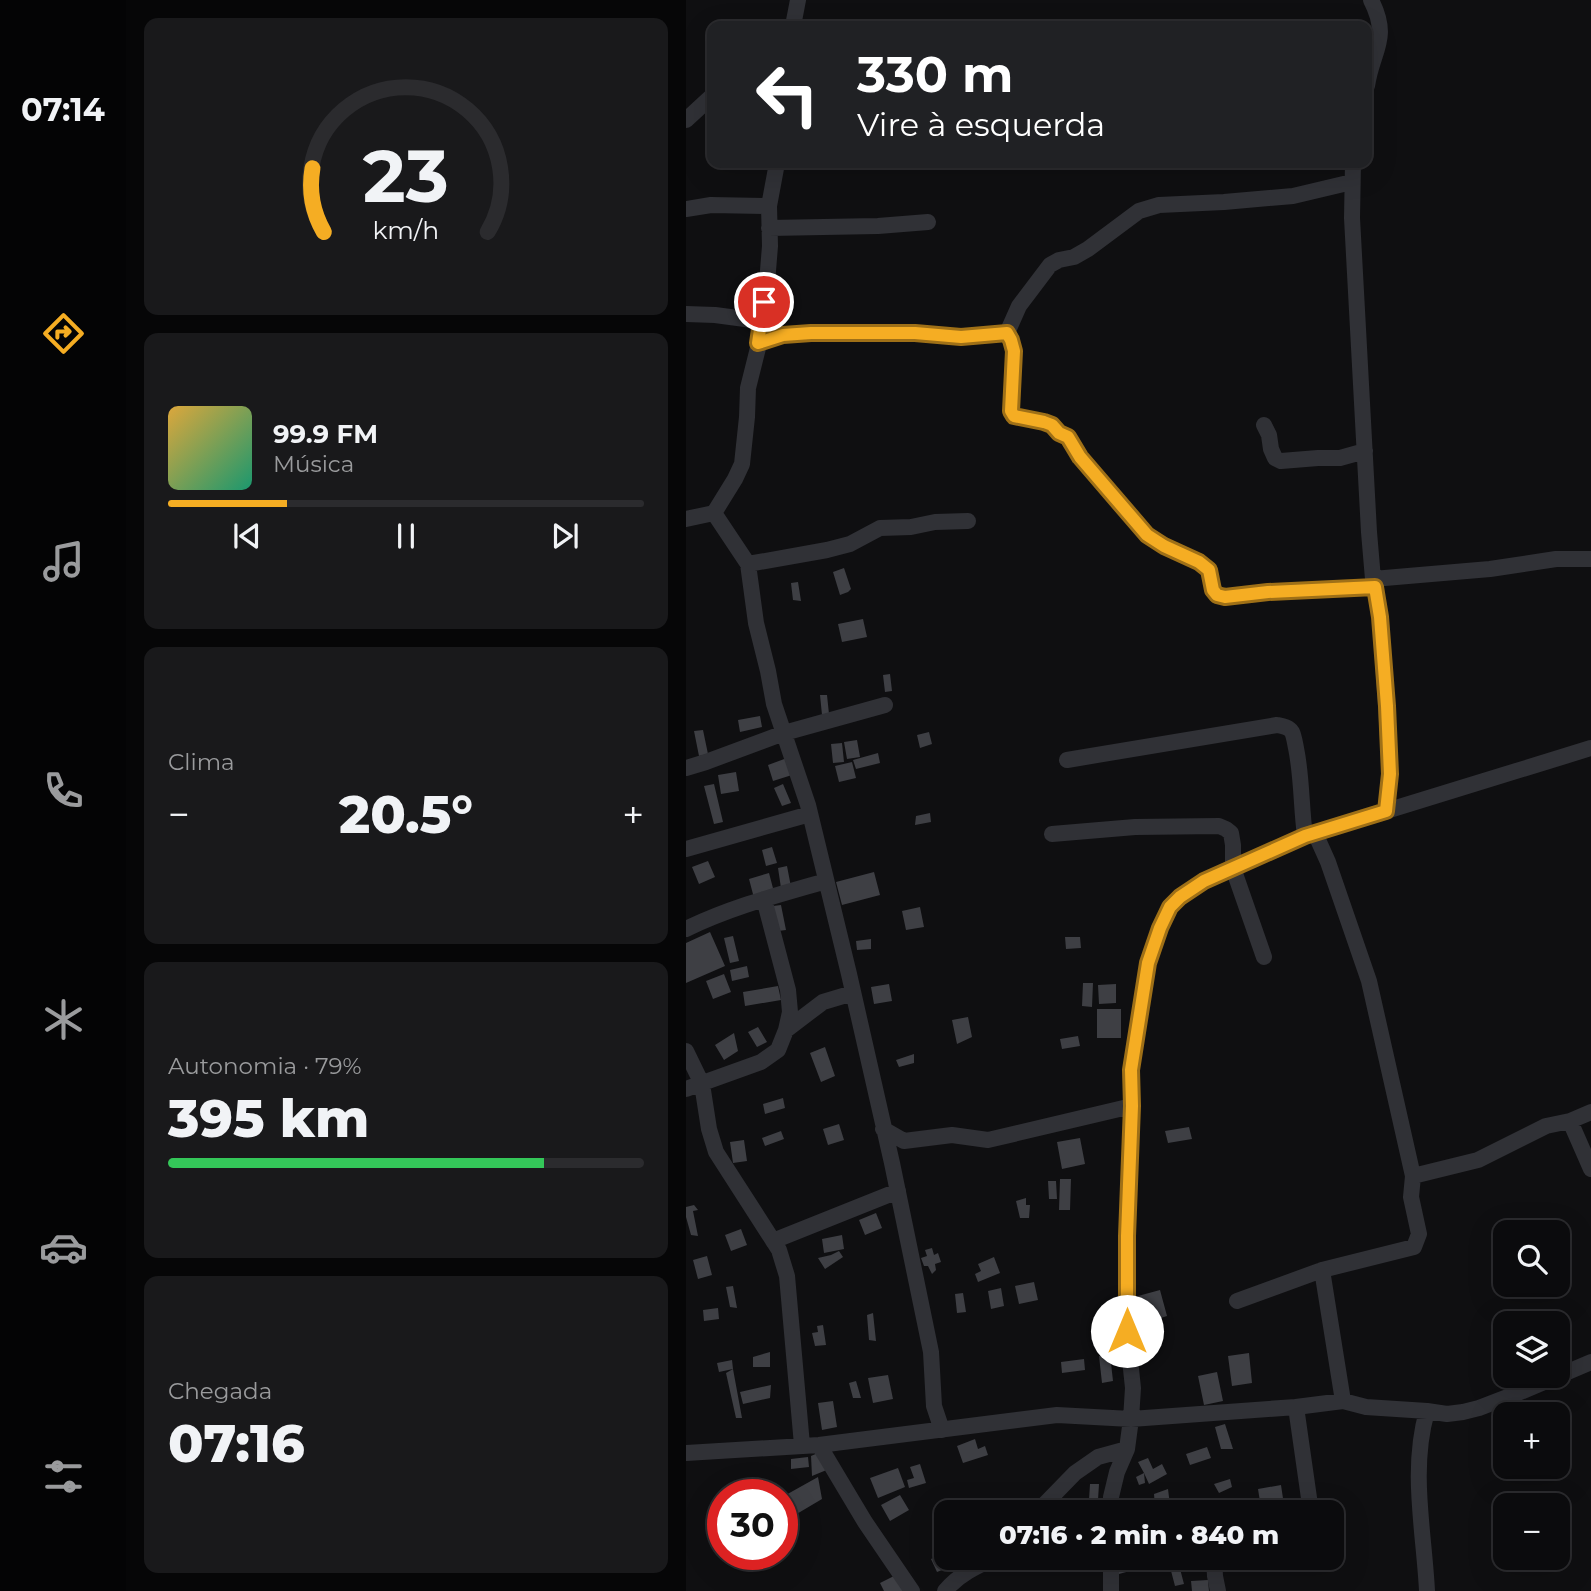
<!DOCTYPE html>
<html lang="pt">
<meta charset="utf-8">
<style>
:root{--surface:#0b0b0d;--page:#19191b;--text:#f1f3f6;--muted:#9a9b9d;--line:#2b2b2e;--accent:#f5ad23}
body{margin:0;font-family:Montserrat,sans-serif;background:var(--page);color:var(--text);height:100vh;display:flex;flex-direction:column;font-size:26px;white-space:nowrap}
*{box-sizing:border-box;margin:0}
p{font-size:23px;color:var(--muted)}
.icon{flex:none;width:38px;height:38px;fill:none;stroke:currentColor;stroke-width:2;stroke-linecap:round;stroke-linejoin:round}
.map{position:relative;flex:1;overflow:hidden}
.panel{display:flex;flex-direction:column;gap:18px;padding:18px;background:#060607;width:560px}
.panel>*{flex:none}
.guide{position:absolute;left:21px;top:21px;width:665px;height:147px;border-radius:14px;box-shadow:0 7px 28px #0002,0 0 0 2px var(--line);background:#202124;color:#fff;overflow:hidden}
.buttons{position:absolute;left:807px;top:1220px;display:grid;gap:14px}
.buttons a{display:grid;place-items:center;width:77px;height:77px;border-radius:14px;background:var(--surface);box-shadow:0 7px 28px #0002,0 0 0 2px var(--line);font-size:35px}
.speed{position:absolute;left:21px;top:1479px;display:flex;gap:14px;font-size:35px;font-weight:700;text-align:center}
.speed>*{display:grid;place-content:center;width:91px;height:91px;border-radius:50%;background:var(--surface);box-shadow:0 7px 28px #0002,0 0 0 2px var(--line);line-height:1}
.speed .limit{border:10px solid #d22;background:#fff;color:#111}
.pin{position:absolute;display:grid;place-items:center;width:60px;height:60px;color:#fff;margin:-30px;border:4px solid #fff;border-radius:50%;box-shadow:0 2px 7px #0007}
.me{position:absolute;width:77px;margin:-38px;rotate:0deg;stroke-linejoin:round;filter:drop-shadow(0 0 5px #0008)}
.turn{display:flex;align-items:center;gap:24px;height:147px;padding:0 35px;font-size:32px}
.turn .icon{width:91px;height:91px;stroke-width:2.5}
.turn b{display:block;font-size:49px;line-height:60px}
.big{font-size:52px;font-weight:800;line-height:1.1}
.panel .widget{flex:1;display:flex;flex-direction:column;justify-content:center;gap:10px;min-width:0;padding:0 24px;border-radius:14px;background:var(--page)}
.panel .dial{align-items:center;gap:0}
.dial svg{height:182px;overflow:visible;fill:none;stroke:var(--line);stroke-width:7;stroke-linecap:round;text-anchor:middle}
.dial text{fill:var(--text);stroke:none}
.song{display:flex;align-items:center;gap:21px}
.cover{width:84px;height:84px;border-radius:10px;background:linear-gradient(135deg,hsl(40 70% 55%),hsl(160 70% 35%))}
.played{height:7px;border-radius:4px;background:linear-gradient(90deg,var(--accent) 25%,var(--line) 25%)}
.keys{display:flex;justify-content:space-around;direction:ltr}
.heat{display:flex;justify-content:space-between;align-items:center;font-size:38px;direction:ltr}
.charge{height:10px;border-radius:5px;background:linear-gradient(90deg,#34c759 79%,var(--line) 0)}
.trip{position:absolute;left:248px;top:1500px;width:410px;height:70px;border-radius:14px;background:var(--surface);box-shadow:0 7px 28px #0002,0 0 0 2px var(--line);font-weight:800;line-height:70px;text-align:center}
main{display:flex;flex:1;min-height:0}
.tabs{display:flex;flex-direction:column;width:126px;justify-content:space-around;align-items:center;background:#040405;color:var(--muted)}
.tabs .icon{width:49px;height:49px}
.tabs .selected{color:var(--accent)}
.tabs b{font-size:32px;color:var(--text)}
.map>svg:first-child{display:block}
.building{fill:#3e3f44}
.lines{fill:none;stroke-linecap:round;stroke-linejoin:round}
.minor{stroke:#303136;stroke-width:16}
.route-casing{stroke:#9f7017;stroke-width:18}
.route{stroke:#f5ad23;stroke-width:12}
</style>
<main>
<nav class="tabs">
<b>07:14</b>
<svg class="icon selected" aria-label="directions" viewBox="0 0 24 24"><path d="M12 3l9 9-9 9-9-9zM9 14v-3h6M13 9l2 2-2 2"/></svg>
<svg class="icon" aria-label="music" viewBox="0 0 24 24"><path d="M9 18V5l10-2v13"/><circle cx="6" cy="18" r="3"/><circle cx="16" cy="16" r="3"/></svg>
<svg class="icon" aria-label="phone" viewBox="0 0 24 24"><path d="M5 4h4l2 5-3 2q2 4 5 5l2-3 5 2v4C11 20 4 13 5 4z"/></svg>
<svg class="icon" aria-label="climate" viewBox="0 0 24 24"><path d="M12 3v18M4 7l16 10M4 17L20 7"/></svg>
<svg class="icon" aria-label="car" viewBox="0 0 24 24"><path d="M5 17H2v-5l4-1 3-4h7l3 4 3 1v5h-3M9 17h6M6 11h13"/><circle cx="7" cy="17" r="2"/><circle cx="17" cy="17" r="2"/></svg>
<svg class="icon" aria-label="filters" viewBox="0 0 24 24"><path d="M4 7h16M4 17h16"/><circle cx="9" cy="7" r="2"/><circle cx="15" cy="17" r="2"/></svg>
</nav>
<section class="panel">
<div class="widget dial"><svg viewBox="0 0 100 80">
<path d="M14 69A42 42 0 1 1 86 69"/>
<path d="M14 69A42 42 0 0 1 9 41" stroke="#f5ad23"/>
<text x="50" y="56" font-size="32" font-weight="700">23</text>
<text x="50" y="72" font-size="11">km/h</text>
</svg></div>
<div class="widget">
<div class="song"><i class="cover"></i><div><b>99.9 FM</b><p>Música</p></div></div>
<div class="played"></div>
<div class="keys"><svg class="icon" aria-label="previous" viewBox="0 0 24 24"><path d="M18 5L8 12l10 7zM5 5v14"/></svg><svg class="icon" aria-label="pause" viewBox="0 0 24 24"><path d="M8 5v14M16 5v14"/></svg><svg class="icon" aria-label="next" viewBox="0 0 24 24"><path d="M6 5l10 7-10 7zM19 5v14"/></svg></div>
</div>
<div class="widget"><p>Clima</p>
<div class="heat"><a>−</a><b class="big">20.5°</b><a>+</a></div>
</div>
<div class="widget"><p>Autonomia · 79%</p><b class="big">395 km</b><div class="charge"></div></div>
<div class="widget"><p>Chegada</p><b class="big">07:16</b></div>
</section>
<div class="map">
<svg width="905" height="1591" viewBox="0 0 905 1591">
<rect width="100%" height="100%" fill="#0f0f11"/>
<path class="building" d="M158,568L165,589L162,592L154,595L147,572Z
M112,582L115,601L107,600L105,583Z
M177,619L181,637L156,642L152,624Z
M204,674L206,691L199,692L197,675Z
M134,695H141L143,714L136,715Z
M74,716L76,727L54,732L52,720Z
M17,730L22,754L13,756L8,731Z
M243,732L246,744L234,748L231,735Z
M171,740L174,757L161,759L158,742Z
M156,743L158,762L147,763L145,744Z
M192,753L194,763L170,769L167,760Z
M101,758L106,775L87,781L82,765Z
M166,762L170,778L153,782L149,766Z
M50,772L53,791L35,794L32,775Z
M28,784L37,822L28,824L18,786Z
M97,784L105,803L96,806L88,788Z
M244,813L245,822L229,825L230,816Z
M86,847L91,863L80,866L76,850Z
M22,861L29,877L13,884L6,867Z
M101,866L105,887L95,888L92,868Z
M188,872L194,895L156,905L150,882Z
M83,873L88,892L68,898L63,879Z
M95,905L100,930L92,931L87,906Z
M234,907L238,927L220,930L216,911Z
M24,932L39,966L0,983V943Z
M47,936L53,961L44,963L38,938Z
M379,937H394L395,948L380,949Z
M185,939V949L171,950L170,941Z
M61,966L63,977L46,981L44,970Z
M38,974L45,992L27,999L20,981Z
M397,983H407L406,1007L396,1006Z
M203,984L206,1001L188,1004L185,987Z
M430,984V1003L413,1004L412,985Z
M92,986L95,1000L59,1006L57,992Z
M411,1009H435V1038H411Z
M282,1017L286,1037L271,1044L266,1020Z
M72,1027L81,1042L71,1047L62,1032Z
M48,1033L52,1051L38,1060L29,1045Z
M392,1036L394,1046L376,1049L374,1039Z
M139,1047L149,1076L135,1082L124,1053Z
M228,1054V1063L213,1067L210,1060Z
M97,1098L99,1108L79,1114L77,1104Z
M153,1124L158,1140L142,1145L137,1129Z
M503,1127L506,1139L482,1143L479,1131Z
M95,1131L98,1139L79,1146L76,1138Z
M394,1138L399,1164L376,1169L371,1142Z
M58,1140L61,1161L47,1163L44,1142Z
M374,1179H385L384,1210H373Z
M362,1181H370L371,1199H363Z
M340,1198V1205H344L343,1218H334L330,1201Z
M8,1205L12,1210L7,1211L12,1236L5,1235L0,1217V1207Z
M190,1213L196,1228L179,1235L173,1220Z
M55,1229L61,1245L45,1251L39,1235Z
M156,1235L158,1249L138,1253L136,1239Z
M246,1248L248,1255L252,1253L255,1262L249,1264L250,1270L246,1274L242,1266H238L235,1258L241,1256L239,1250Z
M153,1251L157,1257L139,1269L132,1258L145,1255Z
M21,1256L26,1275L12,1279L7,1260Z
M308,1257L314,1273L292,1282L289,1274L295,1271L292,1264Z
M348,1282L352,1300L333,1304L329,1286Z
M47,1286L51,1308L44,1307L40,1287Z
M315,1288L318,1306L305,1309L302,1291Z
M474,1290L481,1316L459,1323L452,1296Z
M277,1293L280,1312L271,1313L269,1294Z
M32,1308L33,1319L18,1321L17,1310Z
M187,1313L190,1341L183,1340L181,1315Z
M137,1325L140,1345L129,1346L126,1333L132,1332L131,1326Z
M84,1352V1367H67V1357Z
M563,1353L566,1383L546,1386L542,1356Z
M424,1354L427,1381L416,1383L413,1356Z
M398,1359L399,1370L376,1373L375,1362Z
M46,1360L47,1369L56,1418H50L40,1373L47,1369L33,1372L31,1363Z
M531,1372L537,1401L518,1405L512,1376Z
M202,1375L207,1399L187,1403L182,1378Z
M170,1381L175,1398H167L163,1383Z
M85,1385L84,1398L57,1404L54,1392Z
M147,1401L151,1427L136,1430L132,1403Z
M539,1424L547,1449H535L529,1427Z
M289,1439L292,1449L299,1446L302,1455L277,1463L271,1446Z
M521,1447L525,1458L504,1465L500,1454Z
M134,1452L143,1469L126,1476L125,1456Z
M122,1457L123,1467L105,1469V1459Z
M462,1458L467,1469L476,1464L481,1474L463,1484L458,1473L459,1483L453,1485L450,1477L458,1473L452,1462Z
M234,1464L240,1483L223,1488L221,1480L228,1478L224,1467Z
M212,1468L219,1487L192,1498L184,1478Z
M132,1477L136,1499L109,1515L98,1496Z
M544,1479L546,1487L533,1493L528,1484Z
M404,1484H413L412,1500H403Z
M595,1485L598,1505L575,1508L572,1489Z
M482,1489L484,1505L469,1507L468,1494Z
M214,1495L223,1510L204,1521L195,1505Z
M375,1497L388,1510L387,1512H359Z
M653,1504L656,1523L648,1522L645,1506Z
M261,1552V1558H269L271,1564L251,1572L245,1559Z
M341,1558H365L366,1561L348,1570Z
M449,1560L451,1569L433,1574L430,1565Z
M493,1565L498,1584L489,1586L484,1567Z
M210,1575L218,1591H198L194,1583Z
M522,1580L523,1591H506L505,1581Z"/>
<g class="lines">
<path class="minor" d="M107,26L112,0
M681,86C686,50 705,39 685,0
M0,120L26,96
M667,163L666,218L683,532L687,579L694,617L700,706L704,774L700,811
M0,209L25,205L83,206
M83,228L192,226L242,222
M0,314L29,315L74,321
M321,333L325,339L328,351L325,411L328,416L358,422L366,425L373,433L382,437L394,457L461,535L478,546L513,562L523,570L527,590L531,595L539,597L582,592L689,587
M321,333L333,306L364,265L373,260L388,257L402,249L453,211L473,205L538,202L607,196L666,182
M72,343L97,335L125,333H228L275,337L321,333
M578,425L583,435L585,449L589,458L595,461L632,458H654L679,451
M28,513L62,564L70,623L82,671L88,704L122,805L163,974L206,1163L245,1352L248,1406L256,1430
M0,519L28,513L49,479L56,464L61,417L62,388L72,348L74,321L81,283L84,246L83,206L91,163
M62,564L141,550L164,544L194,528L225,527L249,522L282,521
M687,579L804,569L870,559H905
M381,760L591,725C596,726 603,727 606,732C608,736 609,743 610,748C616,777 615,806 619,836
M0,768L20,762L98,733L199,705
M629,833L642,862L683,981L727,1176
M366,834L449,827L533,826L540,829L545,833L547,845V868L578,957
M0,849L124,814
M0,929C45,907 92,895 140,881
M100,1030L137,1002L167,993
M0,1051L16,1084L23,1129L30,1152L93,1250L101,1276L116,1445
M0,1089L75,1062L92,1050L100,1030L104,1012L102,990L78,899
M884,1121L905,1112
M197,1129L218,1141L266,1135L302,1140L446,1106
M87,1241L212,1191
M636,1270L657,1401
M551,1301L636,1270L728,1247L733,1234L725,1197L727,1176L792,1160L860,1126L884,1121L905,1169
M610,1407L625,1512
M741,1411C724,1470 738,1531 741,1591
M133,1445L179,1522L226,1591
M0,1453L133,1445L371,1415L445,1419L447,1388L441,1331V1236L446,1106L445,1070L462,963L474,928L484,907L494,897L518,881L619,836L905,748
M351,1512L389,1473L412,1457L441,1449
M425,1512V1497L431,1472L441,1449L445,1419L610,1407L657,1401L680,1407L741,1411L761,1414L777,1412L793,1408L832,1393L905,1362
M528,1558L529,1576L532,1591
M259,1591C272,1575 291,1566 309,1558
M425,1591V1558"/>
</g>
<g class="lines">
<defs>
<path id="route" d="M78,302L72,343L97,335L125,333H229L275,337L321,333L325,340L328,351L325,411L328,416L358,422L366,425L373,433L382,437L394,457L461,535L478,546L513,562L523,570L527,590L531,595L539,597L582,592L689,587L694,617L701,706L704,774L700,811L619,836L518,881L494,897L484,907L474,928L462,963L445,1070L446,1106L441,1236V1331"/>
</defs>
<use href="#route" class="route-casing"/>
<use href="#route" class="route"/>
</g>
</svg>
<div class="buttons">
<a><svg class="icon" aria-label="search" viewBox="0 0 24 24"><circle cx="10" cy="10" r="6"/><path d="M15 15l6 6"/></svg></a>
<a><svg class="icon" aria-label="layers" viewBox="0 0 24 24"><path d="M12 4l9 5-9 5-9-5zM3 14l9 5 9-5"/></svg></a>
<a>+</a>
<a>−</a>
</div>
<div class="speed"><div class="limit">30</div></div>
<div class="pin" style="left:78px;top:302px;background:#d93025"><svg class="icon" aria-label="arrive" viewBox="0 0 24 24"><path d="M6 21V4h12l-3 4 3 4H6"/></svg></div>
<svg class="me" style="left:441px;top:1331px" viewBox="-20 -20 40 40"><circle r="19" fill="#fff"/><path d="M0-13L10 11 0 6-10 11z" fill="#f5ad23"/></svg>
<div class="trip">07:16 · 2 min · 840 m</div>
<div class="guide">
<div class="turn"><svg class="icon" aria-label="left" viewBox="0 0 24 24"><path d="M17 20v-9H6M10 6l-5 5 5 5"/></svg><div><b>330 m</b>Vire à esquerda</div></div>
</div>
</div>
</main>
